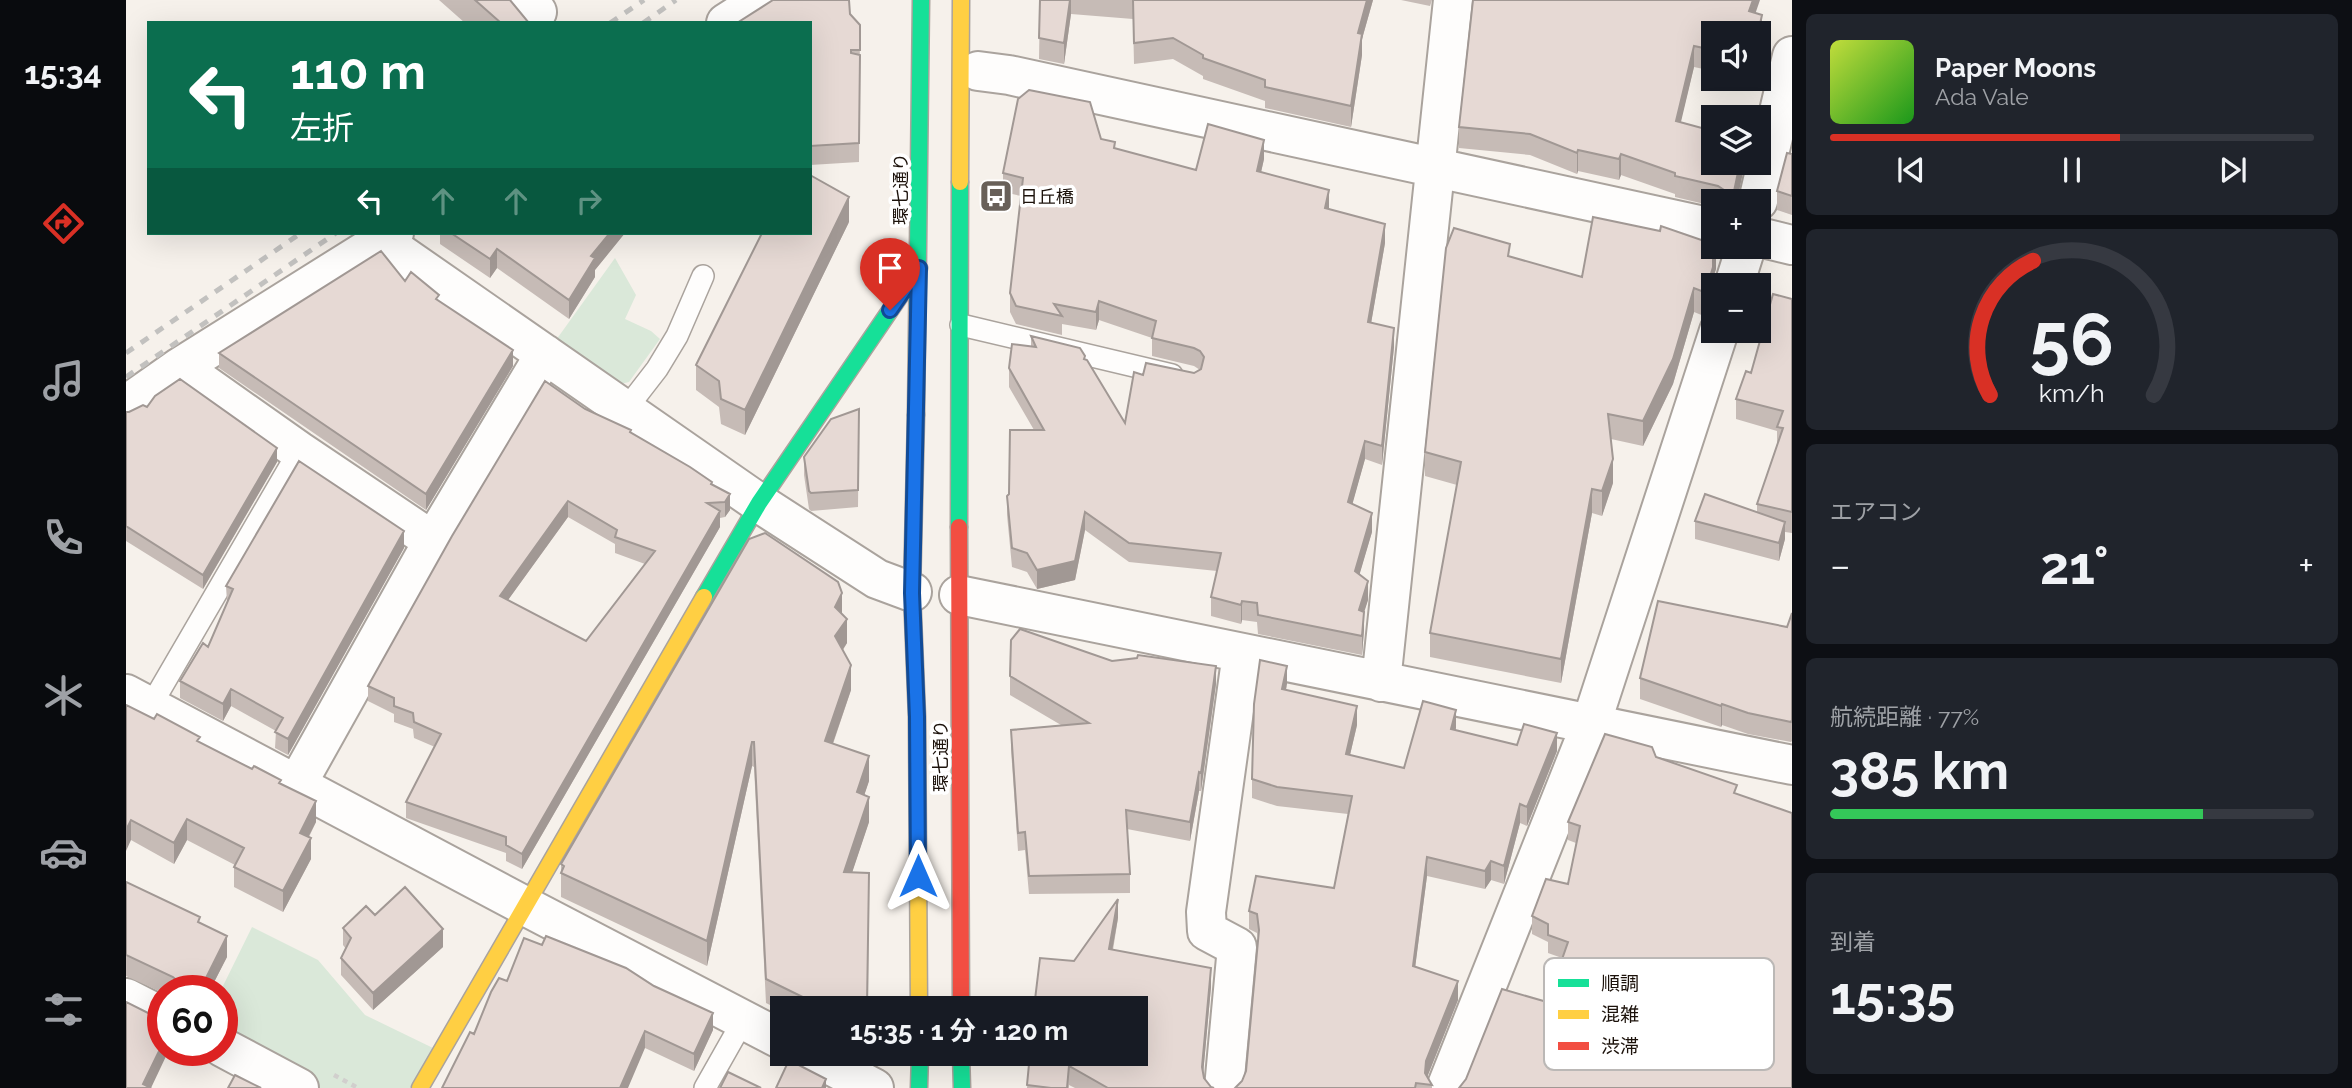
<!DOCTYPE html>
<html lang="ja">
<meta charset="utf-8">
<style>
:root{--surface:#171b24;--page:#20242c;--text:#f1f3f6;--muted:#9ea1a6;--line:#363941;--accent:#d93025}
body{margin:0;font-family:Raleway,"Noto Sans JP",sans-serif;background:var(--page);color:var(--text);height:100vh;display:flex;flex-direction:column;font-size:26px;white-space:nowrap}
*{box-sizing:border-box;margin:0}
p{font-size:23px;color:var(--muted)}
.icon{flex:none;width:38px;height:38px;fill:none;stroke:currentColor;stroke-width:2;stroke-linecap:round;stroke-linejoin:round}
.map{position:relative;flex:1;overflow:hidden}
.details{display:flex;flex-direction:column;gap:14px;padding:14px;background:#0d0f14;width:560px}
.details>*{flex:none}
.guide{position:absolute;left:21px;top:21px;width:665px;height:214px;border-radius:0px;box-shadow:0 7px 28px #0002;background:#0b6e4f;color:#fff;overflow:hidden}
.tools{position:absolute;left:1575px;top:21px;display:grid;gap:14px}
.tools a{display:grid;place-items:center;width:70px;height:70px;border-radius:0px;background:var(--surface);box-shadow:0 7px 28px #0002;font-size:35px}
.speed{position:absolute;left:21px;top:975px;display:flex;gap:14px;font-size:35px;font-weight:700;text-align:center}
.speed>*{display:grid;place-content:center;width:91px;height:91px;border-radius:50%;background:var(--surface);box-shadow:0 7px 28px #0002;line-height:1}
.speed .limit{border:10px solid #d22;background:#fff;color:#111}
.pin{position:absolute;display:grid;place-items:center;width:60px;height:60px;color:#fff;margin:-72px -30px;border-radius:50% 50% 50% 0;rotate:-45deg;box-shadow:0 0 7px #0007}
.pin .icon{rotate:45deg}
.me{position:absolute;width:77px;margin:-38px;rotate:0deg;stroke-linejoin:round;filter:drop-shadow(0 0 5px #0008)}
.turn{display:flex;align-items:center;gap:24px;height:147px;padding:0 28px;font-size:32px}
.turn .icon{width:91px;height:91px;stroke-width:2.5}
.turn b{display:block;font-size:49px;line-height:60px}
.lanes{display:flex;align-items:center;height:66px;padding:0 28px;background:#0003;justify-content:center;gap:35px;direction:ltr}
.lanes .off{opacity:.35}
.big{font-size:52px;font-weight:700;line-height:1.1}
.details .card{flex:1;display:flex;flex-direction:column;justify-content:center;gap:10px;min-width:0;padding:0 24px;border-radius:10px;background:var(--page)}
.details .dial{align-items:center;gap:0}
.dial svg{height:182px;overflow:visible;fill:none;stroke:var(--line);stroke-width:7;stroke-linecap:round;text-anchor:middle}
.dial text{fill:var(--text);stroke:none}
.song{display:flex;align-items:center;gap:21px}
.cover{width:84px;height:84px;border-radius:10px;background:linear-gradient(135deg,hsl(70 70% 55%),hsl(120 70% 35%))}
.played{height:7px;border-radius:4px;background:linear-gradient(90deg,var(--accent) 60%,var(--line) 60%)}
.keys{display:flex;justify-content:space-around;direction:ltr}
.heat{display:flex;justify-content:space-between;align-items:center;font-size:38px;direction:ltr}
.charge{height:10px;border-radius:5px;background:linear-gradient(90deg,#34c759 77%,var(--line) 0)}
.trip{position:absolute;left:644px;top:996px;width:378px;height:70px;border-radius:0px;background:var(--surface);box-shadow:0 7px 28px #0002;font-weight:700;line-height:70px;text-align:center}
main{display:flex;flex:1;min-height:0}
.dock{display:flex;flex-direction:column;width:126px;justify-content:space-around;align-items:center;background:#090b0e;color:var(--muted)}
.dock .icon{width:49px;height:49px}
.dock .selected{color:var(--accent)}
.dock b{font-size:32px;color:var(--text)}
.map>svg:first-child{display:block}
.green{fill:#dae8d9}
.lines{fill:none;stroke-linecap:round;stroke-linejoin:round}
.lane-casing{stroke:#aaa39d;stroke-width:24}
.street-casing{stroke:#aaa39d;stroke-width:42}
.fast-casing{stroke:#aaa39d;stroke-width:19}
.slow-casing{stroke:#aaa39d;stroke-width:19}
.jam-casing{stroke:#aaa39d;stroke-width:19}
.path{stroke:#d1cfcd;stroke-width:4.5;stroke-dasharray:5 5;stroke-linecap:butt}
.lane{stroke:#fefdfc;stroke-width:21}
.street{stroke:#fefdfc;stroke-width:38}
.fast{stroke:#16e098;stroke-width:16}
.slow{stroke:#ffcf43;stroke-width:16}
.jam{stroke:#f24e42;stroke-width:16}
.rail{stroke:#c2c1bf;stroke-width:5;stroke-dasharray:9 9;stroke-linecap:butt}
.wall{fill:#c6bbb6;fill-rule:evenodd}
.shaded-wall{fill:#a19894}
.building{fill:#e6d9d4;stroke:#a19894;stroke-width:2;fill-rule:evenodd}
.route-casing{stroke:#114b97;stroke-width:18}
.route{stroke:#1a73e8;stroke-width:12}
.labels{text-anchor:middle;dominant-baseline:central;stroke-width:7;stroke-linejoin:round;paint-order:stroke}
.street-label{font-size:18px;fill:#1c120b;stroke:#fff}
.poi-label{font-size:18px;fill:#1c120b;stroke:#fff;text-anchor:start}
.key{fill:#fff;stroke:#bbb8b6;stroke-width:2}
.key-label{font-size:19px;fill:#1c120b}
</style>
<main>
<nav class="dock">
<b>15:34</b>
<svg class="icon selected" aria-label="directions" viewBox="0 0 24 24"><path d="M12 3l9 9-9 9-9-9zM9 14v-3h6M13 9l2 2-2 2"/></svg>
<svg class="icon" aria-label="music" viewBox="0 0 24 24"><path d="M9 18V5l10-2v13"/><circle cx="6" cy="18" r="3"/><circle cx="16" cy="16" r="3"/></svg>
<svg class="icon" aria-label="phone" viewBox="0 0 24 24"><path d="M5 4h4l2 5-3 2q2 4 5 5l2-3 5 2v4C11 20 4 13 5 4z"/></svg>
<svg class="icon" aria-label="climate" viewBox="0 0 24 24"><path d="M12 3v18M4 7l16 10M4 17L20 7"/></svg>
<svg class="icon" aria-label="car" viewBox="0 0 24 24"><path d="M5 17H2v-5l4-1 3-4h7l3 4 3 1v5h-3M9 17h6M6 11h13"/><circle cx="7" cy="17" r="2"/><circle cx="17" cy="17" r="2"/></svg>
<svg class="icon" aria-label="filters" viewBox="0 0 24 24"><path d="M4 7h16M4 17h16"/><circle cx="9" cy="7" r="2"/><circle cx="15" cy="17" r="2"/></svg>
</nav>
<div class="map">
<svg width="1666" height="1088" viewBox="0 0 1666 1088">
<rect width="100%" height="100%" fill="#f6f1eb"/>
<path class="green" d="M489,258L510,295L499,319L525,331L534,339L503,382L486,386L425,347Z
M126,927L192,960L239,1015L307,1048L284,1088H185L96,1045L95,990Z"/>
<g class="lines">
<defs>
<path id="lane" d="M835,325L1046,375
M500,409L531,369L551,336L577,276
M24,707L173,451
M579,1088L618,1019"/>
<path id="street" d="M402,0L411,12
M600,23L636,0
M852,71L883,75L1587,228
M1632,201L1666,56
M1633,237L1666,245
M256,241L633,503L751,579L786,592
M1608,285L1620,247
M54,367L173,451L307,541
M0,405L54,367L268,233
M833,595L1666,765
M1255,682L1327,0
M0,694L399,906L656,1040
M171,784L307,541L419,354
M0,998L37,1017
M96,1047L173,1088
M683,1054L748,1088
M1098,1088L1111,947L1081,931L1080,912L1116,653
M1320,1088L1465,724L1593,331"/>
<path id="fast" d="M790,415L795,0
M833,527L834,182
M578,597L633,503L793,268
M835,1054L836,1088
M793,1088L794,1054"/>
<path id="slow" d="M834,182L835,0
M790,415L786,592L791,717L793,1008
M294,1088L578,597"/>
<path id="jam" d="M833,527L835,1008"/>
</defs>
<use href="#lane" class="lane-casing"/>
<use href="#street" class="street-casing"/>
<use href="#fast" class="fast-casing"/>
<use href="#slow" class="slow-casing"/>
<use href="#jam" class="jam-casing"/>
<path class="path" d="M208,1075L232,1088"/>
<use href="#lane" class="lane"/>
<use href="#street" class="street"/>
<use href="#fast" class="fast"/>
<use href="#slow" class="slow"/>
<use href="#jam" class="jam"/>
<path class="rail" d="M484,23L518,0
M517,23L550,0
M0,353L175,233
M0,377L210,233"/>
</g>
<path class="wall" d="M313,0H384L403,23H339Z
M914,0H1247L1236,39V55L1225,127L1139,108V101L1077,79V76L1047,59L1008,64L1007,19L945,14L938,64L913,59Z
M1275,0H1306L1304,6Z
M1630,13L1636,36L1633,49V33H1587V71L1568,67L1554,123L1587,131L1611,201H1587V206L1549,197V194L1495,175L1493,180L1452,171L1451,174L1404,155L1333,148V127Z
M724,14L734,25L733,162L684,165V23Z
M975,139L989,149L1070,170L1138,159L1135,172L1203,209L1259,243L1245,323L1268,347L1256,465L1239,459L1226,504L1246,532L1233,575L1242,600L1238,611V630L1236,655L1132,634L1131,622L1116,620L1115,624L1085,616V597L1091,571L1003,562L959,530L949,580L911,589L901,572L886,567L881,515V496L883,494L908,430L883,387V368L905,346V336L959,359L999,423L1017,375L1068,373L1074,370L1068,366L1026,356V338L973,320L970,330L936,324V335L890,324L884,312V293L895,196L877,192V173Z
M1666,154V215L1651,210V191Z
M723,222L619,435L595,424L593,407L570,390V365Z
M314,233H499L469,270V277L443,319L371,268L364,278L314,244Z
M1384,257L1456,277L1590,269L1587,278V292L1580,314L1578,316L1568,312L1547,384L1517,446L1485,439L1487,483L1476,516L1466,513L1435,683L1304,657V633L1331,485L1299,476V452Z
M279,281L313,301L387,366L300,510L93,368V353Z
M1666,299V533L1659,532V539L1653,561L1569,539V521L1631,512V504L1651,444V431L1610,419V399Z
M21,407L151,462L77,589L0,541V412Z
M459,409L505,433L586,485L604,494V510L599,517L594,518V527L396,869L380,861V853L280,818V802L309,747L288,738L287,729L268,722V714L242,701V686ZM442,517L489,544V553L519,564L460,641L382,600Z
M733,409L732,507L685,511L683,509L678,475V457Z
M278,548L162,755L149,748L150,731L105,706L97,721L54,698V681L82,647L101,602L100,586Z
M1666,613V741L1665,742L1622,734L1596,725L1595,727L1514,699V678L1661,627Z
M716,614L721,643L717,650L725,690L707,744L743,781L738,795L743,822L726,872L743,873L742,1008H656V1011L640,1003L628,767L626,766L581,966L435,897V864Z
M986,661L1090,684L1075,791H1073L1064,841L1001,829L1004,874V893L903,894L899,850L892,851L885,749V730L935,725L884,695V676Z
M1161,684L1160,690L1231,725L1224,755L1278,768L1330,728V731L1391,745L1431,751L1401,826L1394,823L1378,884L1365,880L1359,889L1301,876L1289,967L1332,1000L1301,1077L1306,1085V1088H1109L1116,1081L1120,1071L1132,941L1131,933L1123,929V911L1208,888L1222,814L1151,806L1126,798V779Z
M0,705L155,783L190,822L183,837L185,859L157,912L108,887V867L109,865L61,840L48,864L5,840Z
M1530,757L1611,794L1666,1088H1333L1421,1002L1436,958L1422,953V942L1406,934V916L1442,884L1450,843L1442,840V822ZM1509,1000L1564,1019L1555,1050L1493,1045Z
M0,882L74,923L101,957L84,990H37V993L0,976Z
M249,915L317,947L247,1010L215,975V958L220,949L217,945V928Z
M992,918L987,950L1085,987L1077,1074L1078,1078L1085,1087L1088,1088H949L943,1085V1088H901L904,1054Z
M381,981L587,1030L568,1071L519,1048L348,1034Z"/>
<path class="shaded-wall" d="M944,0H945V14L938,64V43Z
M1241,0H1247L1236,39V55L1225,127V106L1232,33Z
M1627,0H1634L1623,32V11Z
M1636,15V36L1633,49V33H1632Z
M1568,46V67L1550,143V121Z
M1138,140V159L1131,190V171Z
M1452,150V171L1451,174V153Z
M1495,154V175L1493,180V159Z
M1614,163H1619L1611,201H1607V196Z
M1203,190V209L1199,208Z
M723,197V222L619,435V410Z
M1259,224V243L1242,341V322Z
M484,233H499L469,270V277L443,319V300L465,256Z
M1590,247V269L1587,278V292L1580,314L1578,316V292Z
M371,249V268L364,278V259Z
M1568,288V312L1547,384L1517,446V421Z
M973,301V320L970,330V312Z
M1268,328V347L1256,465V446Z
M387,350V366L300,510V494Z
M1239,441V459L1222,520V502Z
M151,448V462L77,589V575Z
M1487,459V483L1476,516V491Z
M1466,489V513L1435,683V659Z
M604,494V510L599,517V502Z
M442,501V517L374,611V596Z
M594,511V527L396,869V854Z
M959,512V530L949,580L911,589V570Z
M1246,513V532L1229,590V571Z
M1659,522V539L1653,561V543Z
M278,531V548L162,755V739Z
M1242,581V600L1233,629V610Z
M716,593V617L709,607Z
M1116,601V620L1115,624V605Z
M1238,612V630L1236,655V636Z
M721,619V643L709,661V636Z
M725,665V690L699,766V741Z
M1090,666V684L1075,791V773Z
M1161,666V684L1156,708V689Z
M105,689V706L97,721V704Z
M1596,704V725L1595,727V706Z
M1231,706V725L1220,772V754Z
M1330,710V728L1325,748V729Z
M1431,733V751L1401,826V807Z
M626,742V766L581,966V941Z
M743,756V781L731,817V792Z
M1073,772V791L1064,841V822Z
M743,797V822L718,897V872Z
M190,801V822L174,853V833Z
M1394,804V823L1378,884V866Z
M61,819V840L48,864V843Z
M5,820V840L0,851V830Z
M185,838V859L157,912V891Z
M1301,857V876L1287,984V966Z
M1365,861V880L1359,889V871Z
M992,899V918L983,968V949Z
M317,929V947L247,1010V993Z
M101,936V957L84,990H74Z
M1085,968V987L1076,1086V1067Z
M1332,981V1000L1300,1080L1299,1073L1300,1061Z
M1509,983V1000L1487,1062V1045Z
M587,1013V1030L568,1071V1054Z
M519,1031V1048L502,1088H494Z
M37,1043V1050H43L25,1088L17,1084Z
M700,1079V1088H696Z"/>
<path class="building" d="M349,0H384L403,23H375Z
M647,0H723L724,14L734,25V50H725V53L734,55L733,143L684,146V23H611Z
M914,0H944L938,43L913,38Z
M1007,0H1241L1232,33L1236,34L1225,106L1139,87V80L1077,58V55L1047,38L1008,43Z
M1347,0H1627L1623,11L1636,15L1632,33H1587V50L1568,46L1550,121L1587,131V163H1614L1607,196L1592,186L1549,176V173L1495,154L1493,159L1452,150L1451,153L1404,134L1333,127Z
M903,90L964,102L975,139L989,142L988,148L1070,170L1082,124L1138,140L1131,171L1203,190L1199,208L1259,224L1242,322L1268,328L1256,446L1239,441L1222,502L1246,513L1229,571L1242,581L1233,610L1238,612L1236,636L1132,615L1131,603L1116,601L1115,605L1085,597L1095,553L1003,543L959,512L949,561L911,570L901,553L886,548L881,496L883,494L884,430H918L883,368L886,344L910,347L905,336L954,348L959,356L958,359L961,360L999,423L1008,372L1017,375L1020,363L1068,373L1075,369L1078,357L1074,351L1068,348L1026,338L1030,321L973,301L970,312L928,304L936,316L890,306L884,293L897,178L877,173L892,99Z
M1661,153L1666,154V196L1651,191Z
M684,175L723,197L619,410L595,399L593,381L570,365L636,233H684Z
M1467,217L1534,231L1535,226L1587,244V247H1589L1587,255V267L1580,290L1578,292L1568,288L1547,359L1517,421L1482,414L1487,459L1476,491L1466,489L1435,659L1304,633L1335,462L1299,452L1320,248L1328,228L1384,244L1382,256L1456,277Z
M325,233H484L465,256L469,258L443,300L371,249L364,259Z
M255,251L279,281L285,272L313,295L310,299L387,350L300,494L93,353Z
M1647,294L1666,299V512L1631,504L1657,428L1651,427L1657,411L1610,399L1620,371L1625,373Z
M54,379L151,448L77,575L0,526V412H3L17,405L21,407L29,396Z
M419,381L459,409L505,430L504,432L564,467L586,482L585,484L604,494L599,502L581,503L594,511L396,854L380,845V837L280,802L315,734L288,722L287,713L268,706V698L242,686L326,536ZM442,501L491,530L489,537L529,551L460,641L374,596Z
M733,409L732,490L685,493L683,491L678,457L705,419Z
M173,461L278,531L162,739L149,732L157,718L105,689L97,704L54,681L77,643L82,647L107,589L100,586Z
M1579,494L1659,522L1653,543L1569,521Z
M639,533L712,582L716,593L709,607L721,619L709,636L725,665L699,741L743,756L731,792L743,797L718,872L743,873L741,1005L736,1008H699L640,979L628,742H626L581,941L435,873L438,866L435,864L623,539Z
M1532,601L1661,627L1666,613V720L1665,722L1622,713L1596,704L1595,706L1514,678Z
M894,629L986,661L1011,658L1012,655L1090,666L1075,773L1073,772L1064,822L1000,810L1004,874L903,876L899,832L892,833L885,730L963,723L884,676L885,640Z
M1134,660L1161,666L1156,689L1231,706L1220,754L1278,768L1297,701L1330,710L1325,729L1391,745L1398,724L1431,733L1401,807L1394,804L1378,866L1365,861L1359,871L1301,857L1287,966L1332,981L1300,1061L1299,1073L1306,1085L1290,1083L1289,1088H1109L1116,1081L1120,1071L1133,930L1131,914L1123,911L1130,876L1208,888L1226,796L1151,787L1126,779L1128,704Z
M0,705L28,719L31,714L74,737L71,741L126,769L128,766L155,780L153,783L190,801L174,833L185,838L157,891L108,867L118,848L61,819L48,843L5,820L0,830Z
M1479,734L1526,747L1530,757L1611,785L1608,793L1666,813V1088H1333L1340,1079L1376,989L1421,1002L1442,942L1422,935V924L1406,916L1420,879L1442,884L1454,826L1442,822ZM1509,983L1568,1003L1555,1050L1487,1045Z
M0,882L74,917L72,922L101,936L74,990H57L56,985L47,977L0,955Z
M279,887L317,929L247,993L215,958L225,938L217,928L240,906L249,915Z
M992,899L983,949L1085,968L1076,1067L1078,1078L1085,1087L1088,1088H982L943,1066L941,1088H925L901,1085L904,1054H1010V1008H908L914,958L948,961Z
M420,936L500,968L528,986L587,1013L568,1054L519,1031L494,1088H316L344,1032L348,1034L365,992L373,978L381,981L398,938L416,945Z
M0,1002L28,1016L37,1018V1043L17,1084L25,1088H0Z
M663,1060L700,1079L696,1088H650Z
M602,1072L635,1088H594Z
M109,1075L135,1088H102Z"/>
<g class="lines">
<defs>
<path id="route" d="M764,310L793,268L786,593L791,717L792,876"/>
</defs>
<use href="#route" class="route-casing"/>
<use href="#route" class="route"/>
</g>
<defs>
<symbol id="bus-square" viewBox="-11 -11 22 22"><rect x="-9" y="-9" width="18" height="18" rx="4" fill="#686059" stroke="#fff"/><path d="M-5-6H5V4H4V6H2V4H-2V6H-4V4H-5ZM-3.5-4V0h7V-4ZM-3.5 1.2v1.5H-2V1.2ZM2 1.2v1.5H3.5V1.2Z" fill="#fff"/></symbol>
</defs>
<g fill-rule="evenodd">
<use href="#bus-square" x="851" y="177" width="38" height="38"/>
</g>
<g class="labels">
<g class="street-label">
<text transform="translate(774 189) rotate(-90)">環七通り</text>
<text transform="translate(814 756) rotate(-90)">環七通り</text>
</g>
<g class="poi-label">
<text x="894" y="196">日丘橋</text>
</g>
</g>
<rect x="1418" y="958" width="230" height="112" rx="10" class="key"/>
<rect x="1432" y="979" width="31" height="8" fill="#16e098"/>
<rect x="1432" y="1010" width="31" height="9" fill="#ffcf43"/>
<rect x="1432" y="1042" width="31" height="8" fill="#f24e42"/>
<g class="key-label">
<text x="1475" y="990">順調</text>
<text x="1475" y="1021">混雑</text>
<text x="1475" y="1053">渋滞</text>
</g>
</svg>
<div class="tools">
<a><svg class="icon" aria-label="sound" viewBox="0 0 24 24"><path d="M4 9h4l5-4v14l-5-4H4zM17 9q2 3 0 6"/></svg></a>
<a><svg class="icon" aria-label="layers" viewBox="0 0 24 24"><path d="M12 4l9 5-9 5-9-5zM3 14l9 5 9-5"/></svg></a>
<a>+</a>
<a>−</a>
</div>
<div class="speed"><div class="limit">60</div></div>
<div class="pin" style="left:764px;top:310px;background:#d93025"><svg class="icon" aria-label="arrive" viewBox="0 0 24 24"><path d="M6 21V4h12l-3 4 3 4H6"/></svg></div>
<svg class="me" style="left:792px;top:876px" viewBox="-20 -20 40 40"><path d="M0-17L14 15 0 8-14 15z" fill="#1a73e8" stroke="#fff" stroke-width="4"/></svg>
<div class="trip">15:35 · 1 分 · 120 m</div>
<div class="guide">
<div class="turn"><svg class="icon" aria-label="left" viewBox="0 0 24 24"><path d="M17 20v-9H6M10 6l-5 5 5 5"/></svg><div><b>110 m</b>左折</div></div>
<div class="lanes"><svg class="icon" aria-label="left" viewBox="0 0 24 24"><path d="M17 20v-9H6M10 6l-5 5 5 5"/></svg><svg class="icon off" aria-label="ahead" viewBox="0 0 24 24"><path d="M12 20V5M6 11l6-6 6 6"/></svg><svg class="icon off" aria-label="ahead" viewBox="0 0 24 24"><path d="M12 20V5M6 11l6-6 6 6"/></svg><svg class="icon off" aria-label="right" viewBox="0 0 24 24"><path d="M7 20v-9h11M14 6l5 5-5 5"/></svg></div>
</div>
</div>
<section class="details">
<div class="card">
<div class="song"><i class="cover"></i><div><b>Paper Moons</b><p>Ada Vale</p></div></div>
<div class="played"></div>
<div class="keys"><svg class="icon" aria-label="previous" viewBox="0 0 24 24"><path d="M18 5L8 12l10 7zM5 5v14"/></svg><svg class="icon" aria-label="pause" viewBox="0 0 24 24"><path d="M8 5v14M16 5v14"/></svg><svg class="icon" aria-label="next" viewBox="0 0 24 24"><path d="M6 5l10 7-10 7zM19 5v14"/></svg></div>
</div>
<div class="card dial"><svg viewBox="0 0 100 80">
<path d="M14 69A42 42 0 1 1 86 69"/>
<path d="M14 69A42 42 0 0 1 33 10" stroke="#d93025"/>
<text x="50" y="56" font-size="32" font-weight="700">56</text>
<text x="50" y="72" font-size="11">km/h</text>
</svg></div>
<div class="card"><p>エアコン</p>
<div class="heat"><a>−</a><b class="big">21°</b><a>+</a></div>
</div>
<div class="card"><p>航続距離 · 77%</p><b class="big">385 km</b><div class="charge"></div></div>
<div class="card"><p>到着</p><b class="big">15:35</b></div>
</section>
</main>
